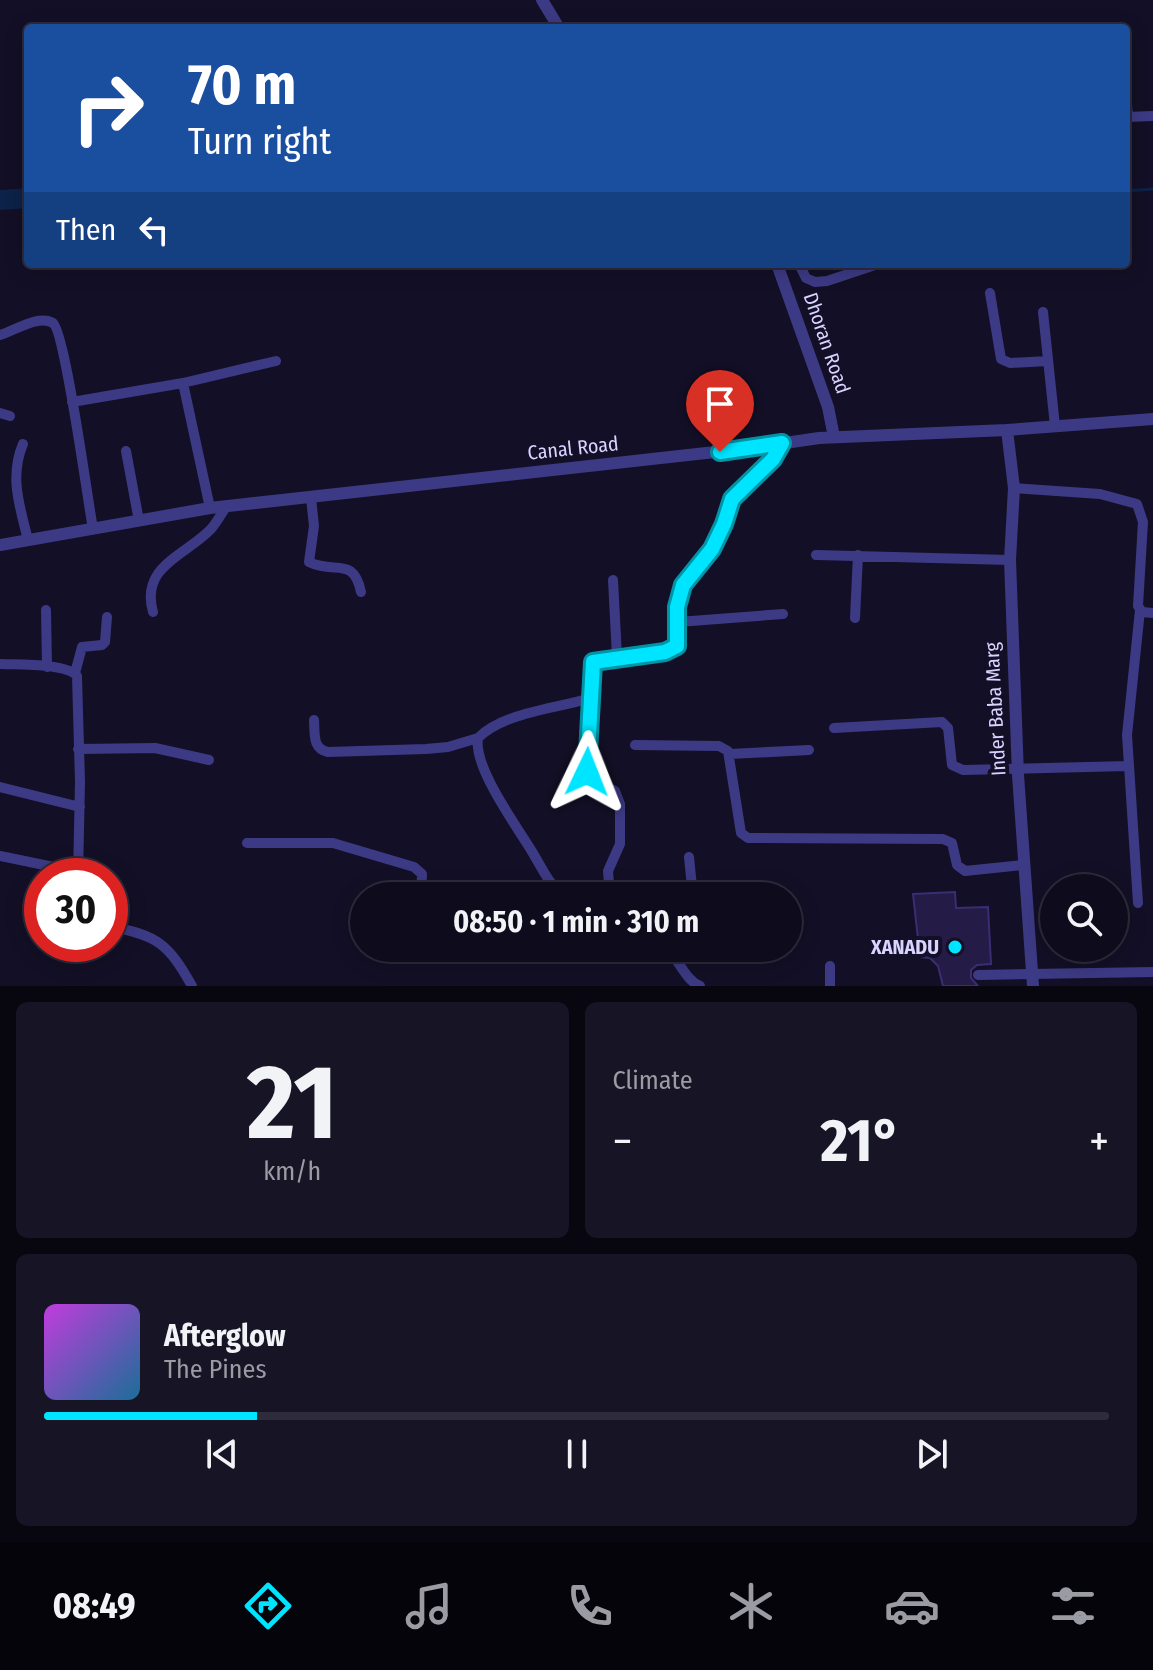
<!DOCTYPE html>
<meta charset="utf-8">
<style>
:root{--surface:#0e0b1c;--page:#171425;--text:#f1f3f6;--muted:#9b9ba3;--line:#2e2b3b;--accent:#00e5ff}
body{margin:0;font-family:"Fira Sans Condensed",sans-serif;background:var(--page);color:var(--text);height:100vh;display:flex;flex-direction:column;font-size:30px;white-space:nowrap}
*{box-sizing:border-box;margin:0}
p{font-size:26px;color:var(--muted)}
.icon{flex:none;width:44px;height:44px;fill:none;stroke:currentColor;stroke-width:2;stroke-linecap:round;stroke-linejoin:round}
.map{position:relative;height:986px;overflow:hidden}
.sheet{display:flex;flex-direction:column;gap:16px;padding:16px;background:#08060f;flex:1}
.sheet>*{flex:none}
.guide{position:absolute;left:24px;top:24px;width:1106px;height:244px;border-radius:8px;box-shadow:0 4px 20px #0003,0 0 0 2px var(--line);background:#1a4fa0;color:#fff;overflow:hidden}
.buttons{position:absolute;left:1040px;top:874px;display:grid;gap:16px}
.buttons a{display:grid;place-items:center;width:88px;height:88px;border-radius:50%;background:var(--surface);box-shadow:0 4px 20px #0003,0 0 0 2px var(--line);font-size:40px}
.speed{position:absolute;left:24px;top:858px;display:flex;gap:16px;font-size:40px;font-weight:700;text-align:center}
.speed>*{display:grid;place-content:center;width:104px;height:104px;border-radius:50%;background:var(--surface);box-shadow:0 4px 20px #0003,0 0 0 2px var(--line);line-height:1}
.speed .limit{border:12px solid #d22;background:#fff;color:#111}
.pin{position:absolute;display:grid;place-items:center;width:68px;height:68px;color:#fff;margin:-82px -34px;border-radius:50% 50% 50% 0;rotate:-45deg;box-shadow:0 0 8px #0007}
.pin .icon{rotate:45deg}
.me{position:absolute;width:88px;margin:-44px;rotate:2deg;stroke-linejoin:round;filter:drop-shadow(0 0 6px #0008)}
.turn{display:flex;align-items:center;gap:28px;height:168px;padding:0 32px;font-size:36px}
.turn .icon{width:104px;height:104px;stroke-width:2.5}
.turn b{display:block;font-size:56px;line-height:68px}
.then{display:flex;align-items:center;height:76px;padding:0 32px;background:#0003;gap:16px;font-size:30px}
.big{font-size:60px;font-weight:700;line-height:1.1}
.sheet .card{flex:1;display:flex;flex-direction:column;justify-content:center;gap:12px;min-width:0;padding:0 28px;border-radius:12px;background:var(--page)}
.sheet .dial{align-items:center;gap:0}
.dial b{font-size:104px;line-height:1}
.song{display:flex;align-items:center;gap:24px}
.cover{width:96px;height:96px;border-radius:12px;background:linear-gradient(135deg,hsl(290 70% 55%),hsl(200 70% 35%))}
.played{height:8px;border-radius:4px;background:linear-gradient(90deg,var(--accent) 20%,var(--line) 20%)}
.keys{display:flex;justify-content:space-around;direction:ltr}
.heat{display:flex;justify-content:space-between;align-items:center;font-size:44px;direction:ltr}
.sheet .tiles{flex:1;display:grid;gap:16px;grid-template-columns:1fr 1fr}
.card:last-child{grid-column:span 2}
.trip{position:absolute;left:350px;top:882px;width:452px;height:80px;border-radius:40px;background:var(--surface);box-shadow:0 4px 20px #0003,0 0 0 2px var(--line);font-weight:700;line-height:80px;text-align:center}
.tabs{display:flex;height:128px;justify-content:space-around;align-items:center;background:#06040b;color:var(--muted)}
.tabs .icon{width:56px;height:56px}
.tabs .on{color:var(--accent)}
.tabs b{font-size:36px;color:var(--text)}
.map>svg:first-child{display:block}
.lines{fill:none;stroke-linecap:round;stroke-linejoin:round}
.stream{stroke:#0c2248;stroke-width:3}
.river{stroke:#0c2248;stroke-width:20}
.building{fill:#241b47;stroke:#3b2d73;stroke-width:2}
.minor{stroke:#3d3a85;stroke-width:10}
.tertiary{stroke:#3d3a85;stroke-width:12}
.route-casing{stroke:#0095a6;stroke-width:20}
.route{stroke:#00e5ff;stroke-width:14}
.poi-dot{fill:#00e5ff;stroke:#130f26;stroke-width:3}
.labels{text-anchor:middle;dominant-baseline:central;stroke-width:8;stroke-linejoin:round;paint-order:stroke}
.street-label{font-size:20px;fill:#d9d4ff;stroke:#130f26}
.poi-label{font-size:20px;font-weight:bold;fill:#d9d4ff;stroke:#130f26;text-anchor:end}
</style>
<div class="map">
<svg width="1153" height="986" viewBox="0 0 1153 986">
<rect width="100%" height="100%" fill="#130f26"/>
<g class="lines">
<path class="stream" d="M1126,191L1153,189"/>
<path class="river" d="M0,200L28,198"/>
</g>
<path class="building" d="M955,892L956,908L988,907L991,964L977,965L971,970V978L978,986H943L938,966L930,958L920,957L913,894Z"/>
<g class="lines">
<path class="minor" d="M1126,92L1128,117
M1126,117L1153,116
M799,264L806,278L815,282L827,281L878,264
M990,293L1001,359L1010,363L1048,361
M1043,312L1055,426
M0,335C14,331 39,314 53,323C65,332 88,502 93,529
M183,383L276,361
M72,402L183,383L210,508
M0,413L10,416
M23,444C9,477 20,507 28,540
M126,451L139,521
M1014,488L1100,494L1137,504L1143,522L1138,606L1142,612L1153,613
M311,498L314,526L309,562C335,575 353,555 361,592
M816,555L1010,560
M613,580L617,657
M46,610L47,667
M153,612C140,566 185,556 211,529C217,522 221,514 226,507
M855,618L858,555
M678,622L783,614
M0,664C18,665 66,663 77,676L80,782L78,876
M75,673L82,647L102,645L105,642L107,617
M590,698L587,774L593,780L615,791L620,804V844L608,871L610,896
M314,720C315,733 312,749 328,752L426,749L448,747L478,738
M834,728L942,722L948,728L952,765L963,770L1128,766
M635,745L719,746L728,751L741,833L748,838L943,839L952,843L957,865L965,871L1023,865
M78,749L155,748L209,760
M730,754L809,750
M0,787L80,807
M247,843H333L414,867L422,874L421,896
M0,856L78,872
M689,857L692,887L690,896
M563,896C548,883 541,866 531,850C516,825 473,767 478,738C504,712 556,709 590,698C596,686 587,671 595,660L675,648L678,643L677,607L683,585L712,549L732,499L773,459L782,443
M1138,903L1127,735L1140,610
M110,927C157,934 169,945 192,986
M666,948C679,959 685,980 700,986
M830,966V986
M978,975L1153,972"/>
<path class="tertiary" d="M542,0L559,28
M777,264L828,407L834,437
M1007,430L1014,488L1010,560L1018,775L1033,986
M0,545L210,508L751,448L819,438L1007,430L1153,419"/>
</g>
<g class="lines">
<defs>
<path id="route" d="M587,772L593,662L665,652L677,646V607L683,585L712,549L724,524L732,499L773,459L782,443L720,452"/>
</defs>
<use href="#route" class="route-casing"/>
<use href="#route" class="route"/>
</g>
<circle class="poi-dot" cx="955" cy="947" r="8"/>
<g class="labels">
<g class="street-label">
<text transform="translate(827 343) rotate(71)">Dhoran Road</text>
<text transform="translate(573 448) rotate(-6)">Canal Road</text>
<text transform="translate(995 709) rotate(-93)">Inder Baba Marg</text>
</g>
<g class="poi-label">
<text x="939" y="947">XANADU</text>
</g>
</g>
</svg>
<div class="buttons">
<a><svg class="icon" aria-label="search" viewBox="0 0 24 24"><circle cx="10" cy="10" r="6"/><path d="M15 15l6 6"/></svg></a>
</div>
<div class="speed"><div class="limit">30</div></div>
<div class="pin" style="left:720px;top:452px;background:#d93025"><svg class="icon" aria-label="arrive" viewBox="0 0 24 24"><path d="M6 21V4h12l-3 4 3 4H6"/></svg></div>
<svg class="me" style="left:587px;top:772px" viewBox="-20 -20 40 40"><path d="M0-17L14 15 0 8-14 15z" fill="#00e5ff" stroke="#fff" stroke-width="4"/></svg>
<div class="trip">08:50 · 1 min · 310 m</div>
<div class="guide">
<div class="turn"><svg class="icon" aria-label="right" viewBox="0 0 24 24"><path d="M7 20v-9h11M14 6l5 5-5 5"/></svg><div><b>70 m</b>Turn right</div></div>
<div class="then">Then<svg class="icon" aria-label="left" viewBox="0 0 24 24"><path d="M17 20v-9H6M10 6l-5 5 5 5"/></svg></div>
</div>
</div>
<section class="sheet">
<div class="tiles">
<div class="card dial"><b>21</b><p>km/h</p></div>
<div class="card"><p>Climate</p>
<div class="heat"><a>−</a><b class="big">21°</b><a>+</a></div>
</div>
<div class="card">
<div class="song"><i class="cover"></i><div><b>Afterglow</b><p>The Pines</p></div></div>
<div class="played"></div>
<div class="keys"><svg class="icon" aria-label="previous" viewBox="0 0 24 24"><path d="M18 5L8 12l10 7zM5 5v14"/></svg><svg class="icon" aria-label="pause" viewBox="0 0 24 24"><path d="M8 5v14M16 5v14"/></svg><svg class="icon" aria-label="next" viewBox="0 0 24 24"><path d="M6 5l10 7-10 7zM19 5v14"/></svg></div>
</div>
</div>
</section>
<nav class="tabs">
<b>08:49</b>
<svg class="icon on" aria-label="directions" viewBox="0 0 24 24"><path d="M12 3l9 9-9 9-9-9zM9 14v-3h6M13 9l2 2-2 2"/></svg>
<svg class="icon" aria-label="music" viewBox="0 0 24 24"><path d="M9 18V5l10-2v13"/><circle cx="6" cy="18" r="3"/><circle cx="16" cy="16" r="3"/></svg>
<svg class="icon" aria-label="phone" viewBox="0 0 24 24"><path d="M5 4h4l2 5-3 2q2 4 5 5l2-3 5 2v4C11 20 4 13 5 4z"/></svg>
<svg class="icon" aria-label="climate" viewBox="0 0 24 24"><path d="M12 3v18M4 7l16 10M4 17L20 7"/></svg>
<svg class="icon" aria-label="car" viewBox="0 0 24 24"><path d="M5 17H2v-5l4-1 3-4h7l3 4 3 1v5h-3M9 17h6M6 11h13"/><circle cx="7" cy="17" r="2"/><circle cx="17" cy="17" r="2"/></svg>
<svg class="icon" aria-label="filters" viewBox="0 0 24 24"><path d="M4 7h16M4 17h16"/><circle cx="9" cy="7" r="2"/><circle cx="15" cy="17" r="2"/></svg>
</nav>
